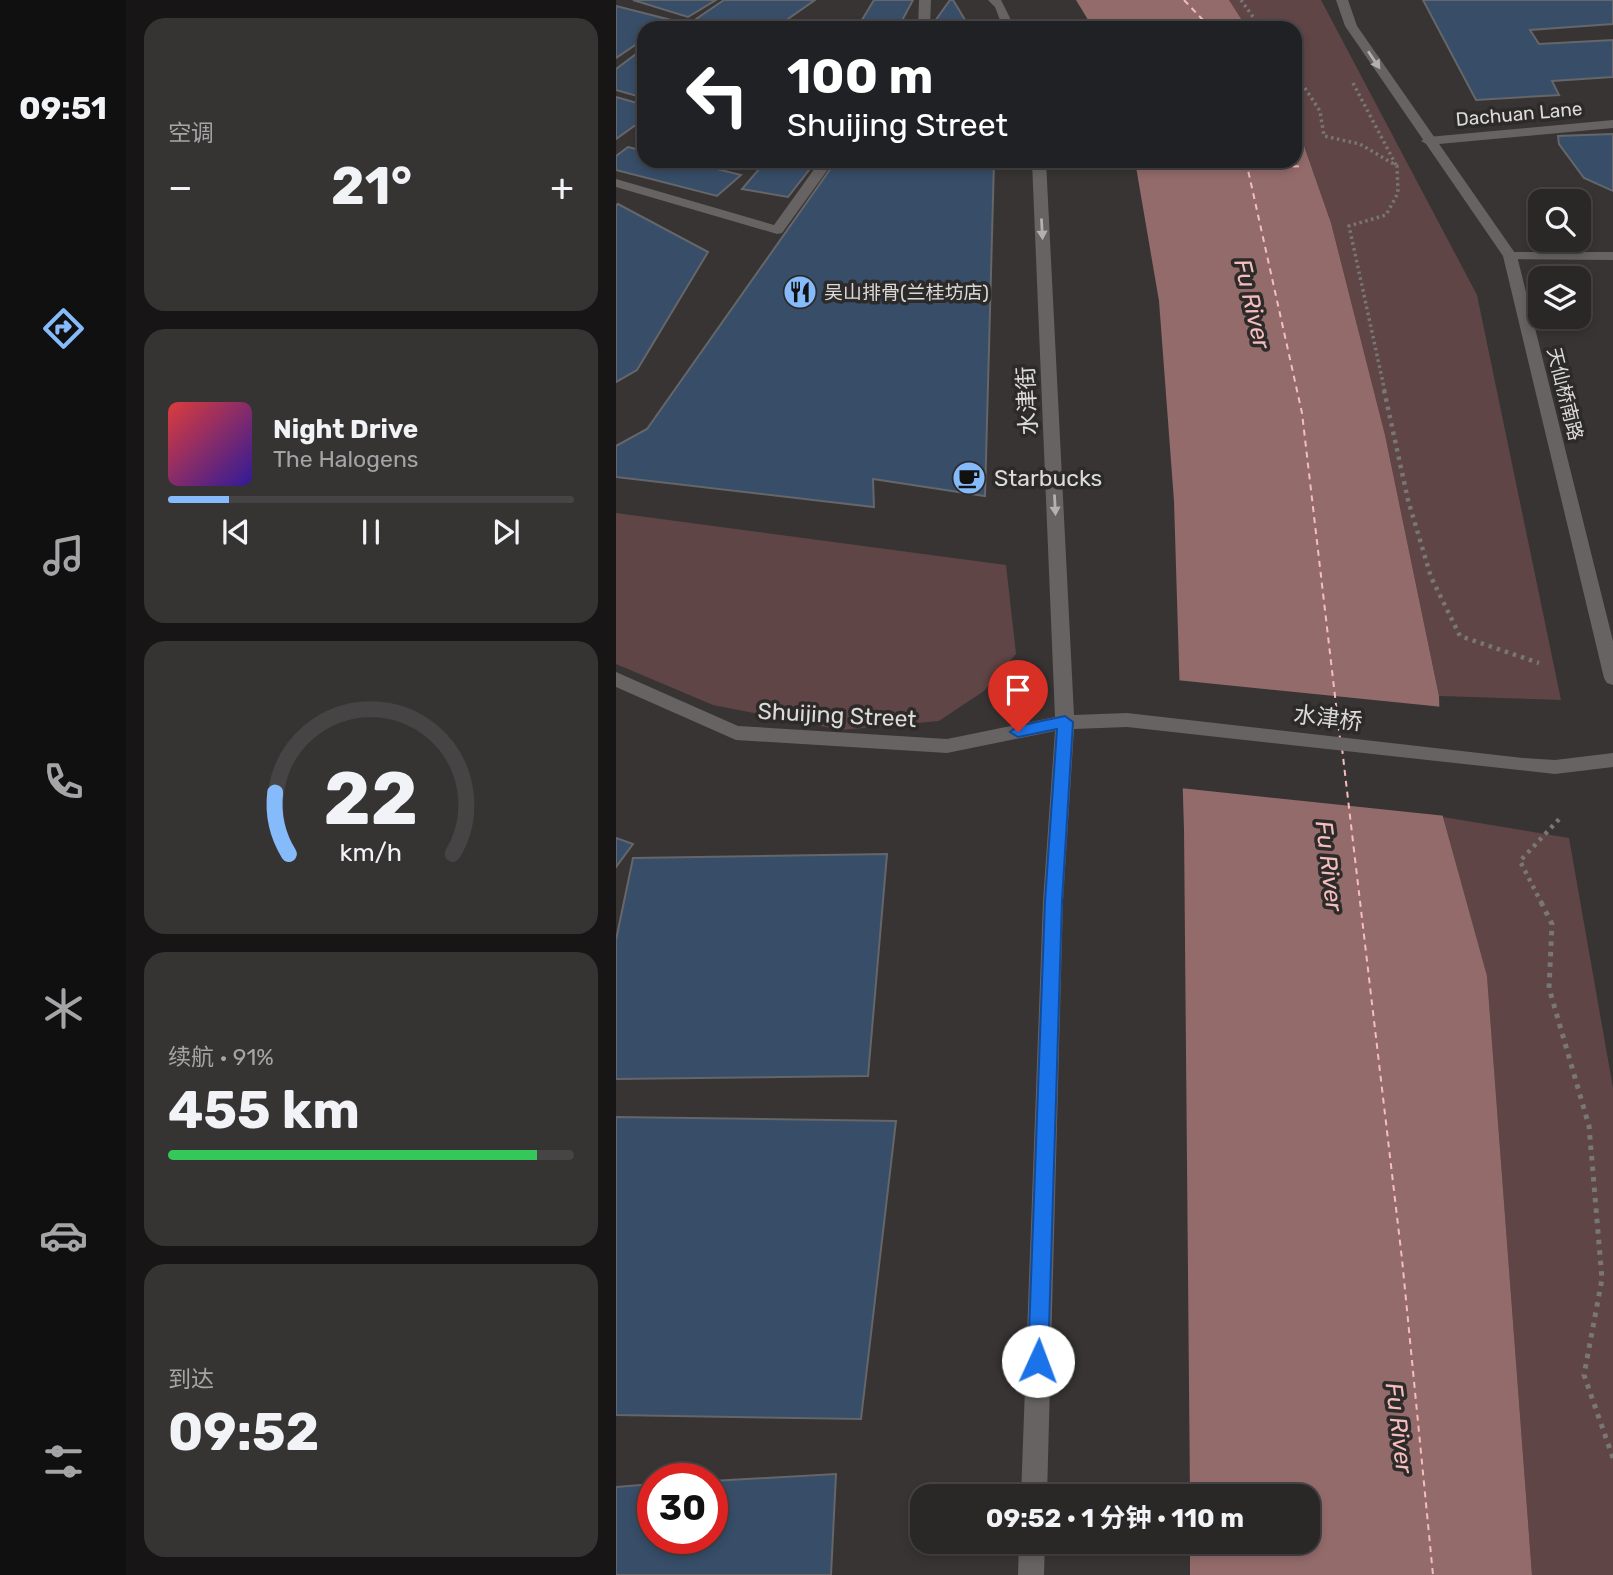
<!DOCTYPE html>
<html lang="zh">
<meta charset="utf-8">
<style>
:root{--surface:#2a2727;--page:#363333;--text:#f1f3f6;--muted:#a5a5a7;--line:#464444;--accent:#86bbfb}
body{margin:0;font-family:Rubik,"Noto Sans SC",sans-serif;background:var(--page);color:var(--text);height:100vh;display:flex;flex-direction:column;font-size:26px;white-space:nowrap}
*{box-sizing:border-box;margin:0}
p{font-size:23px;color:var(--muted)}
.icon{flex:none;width:38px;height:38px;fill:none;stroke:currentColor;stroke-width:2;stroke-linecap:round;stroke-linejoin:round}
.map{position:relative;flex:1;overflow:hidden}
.panel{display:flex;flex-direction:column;gap:18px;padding:18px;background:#171515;width:490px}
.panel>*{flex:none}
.guide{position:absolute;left:21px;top:21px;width:665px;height:147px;border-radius:21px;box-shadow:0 4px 10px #0003,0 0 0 2px var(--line);background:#202124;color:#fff;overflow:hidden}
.buttons{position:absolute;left:912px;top:189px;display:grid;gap:14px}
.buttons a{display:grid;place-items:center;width:63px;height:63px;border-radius:14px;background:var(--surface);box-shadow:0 4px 10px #0003,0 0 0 2px var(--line);font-size:35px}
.speed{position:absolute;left:21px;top:1463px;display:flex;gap:14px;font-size:35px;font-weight:700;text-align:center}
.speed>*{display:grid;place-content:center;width:91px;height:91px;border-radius:50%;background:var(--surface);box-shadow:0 4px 10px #0003,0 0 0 2px var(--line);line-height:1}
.speed .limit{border:10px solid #d22;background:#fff;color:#111}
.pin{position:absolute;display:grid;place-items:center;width:60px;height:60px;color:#fff;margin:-72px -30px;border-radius:50% 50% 50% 0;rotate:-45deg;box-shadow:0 0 7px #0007}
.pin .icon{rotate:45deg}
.me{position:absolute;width:77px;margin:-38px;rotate:2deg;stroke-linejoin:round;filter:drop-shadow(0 0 5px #0008)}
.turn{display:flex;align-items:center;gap:24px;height:147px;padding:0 35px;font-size:32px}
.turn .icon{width:91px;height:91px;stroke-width:2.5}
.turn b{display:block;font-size:49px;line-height:60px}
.big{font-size:52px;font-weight:700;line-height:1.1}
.panel .card{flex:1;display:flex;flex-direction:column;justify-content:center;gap:10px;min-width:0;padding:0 24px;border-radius:21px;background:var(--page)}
.panel .dial{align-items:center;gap:0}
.dial svg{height:182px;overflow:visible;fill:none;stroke:var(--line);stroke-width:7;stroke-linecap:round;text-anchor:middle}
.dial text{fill:var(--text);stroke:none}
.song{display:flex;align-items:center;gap:21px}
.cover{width:84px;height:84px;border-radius:10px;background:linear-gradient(135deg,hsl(0 70% 55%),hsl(250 70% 35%))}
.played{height:7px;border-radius:4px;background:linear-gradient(90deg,var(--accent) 15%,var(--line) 15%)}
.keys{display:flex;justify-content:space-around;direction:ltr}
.heat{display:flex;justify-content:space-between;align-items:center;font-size:38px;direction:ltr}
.charge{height:10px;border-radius:5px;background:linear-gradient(90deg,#34c759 91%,var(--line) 0)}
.trip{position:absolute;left:294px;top:1484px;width:410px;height:70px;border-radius:21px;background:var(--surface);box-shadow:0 4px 10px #0003,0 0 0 2px var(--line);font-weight:700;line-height:70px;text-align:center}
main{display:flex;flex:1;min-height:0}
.menu{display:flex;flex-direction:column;width:126px;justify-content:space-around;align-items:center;background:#111010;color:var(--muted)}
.menu .icon{width:49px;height:49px}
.menu .on{color:var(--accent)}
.menu b{font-size:32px;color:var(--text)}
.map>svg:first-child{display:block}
.green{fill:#5f4545}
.water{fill:#946b6b}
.pier{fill:#383434}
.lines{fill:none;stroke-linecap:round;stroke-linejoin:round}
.ferry{stroke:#f6bdbd;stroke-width:2;stroke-dasharray:6 5;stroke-linecap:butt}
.building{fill:#374d68;stroke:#646669;stroke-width:2}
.path-far2{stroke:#797676;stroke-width:3.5;stroke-dasharray:2.5 3.5;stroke-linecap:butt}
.path-far1{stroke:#797676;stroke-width:4.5;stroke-dasharray:3.5 5;stroke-linecap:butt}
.path{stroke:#797676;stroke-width:5;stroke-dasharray:4.5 6;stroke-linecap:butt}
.pedestrian{fill:#676363;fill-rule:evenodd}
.minor{fill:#676363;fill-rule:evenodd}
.secondary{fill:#676363;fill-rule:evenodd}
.oneway{fill:#b4b0b0}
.route{fill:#1a73e8;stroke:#114b97;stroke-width:2}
.labels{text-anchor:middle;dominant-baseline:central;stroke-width:7;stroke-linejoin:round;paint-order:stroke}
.far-street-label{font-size:19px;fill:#dddada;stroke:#2d2a2a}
.far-poi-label{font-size:19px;fill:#dddada;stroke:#2d2a2a;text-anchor:start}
.street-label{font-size:23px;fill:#dddada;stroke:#2d2a2a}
.poi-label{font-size:23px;fill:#dddada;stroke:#2d2a2a;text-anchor:start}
.water-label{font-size:24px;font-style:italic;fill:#f6bdbd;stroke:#2d2a2a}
</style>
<main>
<nav class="menu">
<b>09:51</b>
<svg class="icon on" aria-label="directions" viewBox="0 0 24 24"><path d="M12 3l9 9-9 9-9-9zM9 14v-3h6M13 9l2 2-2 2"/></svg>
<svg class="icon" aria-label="music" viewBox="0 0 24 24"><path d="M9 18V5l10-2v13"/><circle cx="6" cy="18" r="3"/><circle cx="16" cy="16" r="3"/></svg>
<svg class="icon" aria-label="phone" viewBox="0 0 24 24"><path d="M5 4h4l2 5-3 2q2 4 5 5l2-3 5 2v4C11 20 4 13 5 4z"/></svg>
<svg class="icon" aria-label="climate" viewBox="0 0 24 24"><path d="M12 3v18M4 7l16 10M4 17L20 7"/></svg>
<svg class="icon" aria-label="car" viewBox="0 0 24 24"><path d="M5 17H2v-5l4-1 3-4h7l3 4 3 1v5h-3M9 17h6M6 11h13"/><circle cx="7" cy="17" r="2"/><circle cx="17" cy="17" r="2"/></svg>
<svg class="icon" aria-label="filters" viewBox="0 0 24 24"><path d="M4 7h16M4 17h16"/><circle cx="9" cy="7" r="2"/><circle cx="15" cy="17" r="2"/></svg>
</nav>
<section class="panel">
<div class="card"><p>空调</p>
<div class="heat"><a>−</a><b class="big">21°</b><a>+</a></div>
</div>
<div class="card">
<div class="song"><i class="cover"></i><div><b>Night Drive</b><p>The Halogens</p></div></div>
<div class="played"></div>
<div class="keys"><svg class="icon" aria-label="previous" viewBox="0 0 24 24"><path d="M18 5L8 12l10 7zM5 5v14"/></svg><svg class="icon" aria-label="pause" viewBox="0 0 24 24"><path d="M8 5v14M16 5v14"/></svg><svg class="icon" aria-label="next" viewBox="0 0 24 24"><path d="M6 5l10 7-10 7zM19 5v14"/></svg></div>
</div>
<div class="card dial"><svg viewBox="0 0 100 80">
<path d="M14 69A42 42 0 1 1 86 69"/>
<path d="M14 69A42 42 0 0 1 8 42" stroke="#86bbfb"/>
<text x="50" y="56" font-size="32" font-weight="700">22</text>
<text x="50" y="72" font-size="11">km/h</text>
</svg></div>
<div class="card"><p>续航 · 91%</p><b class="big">455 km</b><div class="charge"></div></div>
<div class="card"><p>到达</p><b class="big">09:52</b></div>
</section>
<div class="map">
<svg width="997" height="1575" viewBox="0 0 997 1575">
<rect width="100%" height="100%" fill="#383434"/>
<path class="green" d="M613,0H705L861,295L945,700L823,696L769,435L715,223L679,120V28H631Z
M0,513L390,565L400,654L368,691L323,721L225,730L97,705L0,664Z
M827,817L953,838L997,1088V1575H916L871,977Z"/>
<path class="water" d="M460,0H613L631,28H477Z
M679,120L715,223L769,435L823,696L827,817L871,976L916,1575H574V1542H691V1496H574L568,829L558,501L543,301L519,161H679Z"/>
<path class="pier" d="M560,680L827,707L830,816L564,788Z"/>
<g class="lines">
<path class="ferry" d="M568,0L587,20L589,28
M630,161L686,413L724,739
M633,168L688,166
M726,748L786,1259L817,1575"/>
</g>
<path class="building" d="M17,0H100L72,17Z
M108,0H199L159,28H113L80,19Z
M258,0H297L282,28H241Z
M334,0H337L354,28H314Z
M807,0H997V24L914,30L923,44L997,40V77L936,81L943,95L860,100Z
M0,6L55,20L44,28H28V39L0,58Z
M28,48V98L0,90V69Z
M0,97L28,105V119L0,139Z
M997,134V191L968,178L943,144L942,136Z
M12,147L28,151V161H69L125,175L101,196L0,170V156Z
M150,161H200L172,197L126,189Z
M220,161H378L369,496L257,479L258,507L0,477V446L31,429Z
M2,204L92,252L21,370L0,382V205Z
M0,838L17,844L0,867Z
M271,854L252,1076L0,1079V940L17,858Z
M0,1117L280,1121L245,1419L0,1415Z
M220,1474L215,1575H0V1487L37,1484V1538H96V1481Z"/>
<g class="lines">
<path class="path-far2" d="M625,0L645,28
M679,73L704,111L708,136L744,144L781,166L782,193L770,215L733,226L769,392
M737,83L780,165"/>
<path class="path-far1" d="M768,390L792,500L815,577L844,636L923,663
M926,904L904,861L946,816"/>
<path class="path" d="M925,902L936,924L933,988L973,1126L986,1279L968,1375L997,1458"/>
<path class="pedestrian" d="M303,0H315L314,28H302Z
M997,120V128L812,145L805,141L812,137Z
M204,161H218L166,233L161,234L0,187V179L158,225Z"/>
<path class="minor" d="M372,0H385L399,28H387L379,7Z
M416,161H430L458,715L511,713L907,758L939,760L997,753V767L939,774L511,727L458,729L447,901L431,1496H405L427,901L439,731L331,753L120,740L0,687V672L122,726L331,739L439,717Z
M894,252H997V260L889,259L887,256Z
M403,1542H429L428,1575H402Z"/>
<path class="secondary" d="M720,0H732L741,26L901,256L997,641V685L991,683L988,678L887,256L729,26Z"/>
</g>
<defs><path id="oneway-solid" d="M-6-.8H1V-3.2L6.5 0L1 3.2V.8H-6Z" transform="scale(1.75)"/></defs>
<g class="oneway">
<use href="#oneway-solid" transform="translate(758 60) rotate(56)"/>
<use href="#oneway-solid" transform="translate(426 229) rotate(87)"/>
<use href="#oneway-solid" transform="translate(439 505) rotate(87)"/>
</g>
<path class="route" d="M449,716L457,722L446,901L432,1361L429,1368L422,1371L415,1368L412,1361L429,901L441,729L402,737L394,732L402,726Z"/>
<defs>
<symbol id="restaurant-disc" viewBox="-11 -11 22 22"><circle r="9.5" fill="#86bbfb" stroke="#2d2a2a"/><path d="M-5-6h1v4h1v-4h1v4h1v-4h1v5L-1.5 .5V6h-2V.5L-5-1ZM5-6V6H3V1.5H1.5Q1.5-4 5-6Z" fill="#111"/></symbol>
<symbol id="cafe-disc" viewBox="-11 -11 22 22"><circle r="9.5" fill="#86bbfb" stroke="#2d2a2a"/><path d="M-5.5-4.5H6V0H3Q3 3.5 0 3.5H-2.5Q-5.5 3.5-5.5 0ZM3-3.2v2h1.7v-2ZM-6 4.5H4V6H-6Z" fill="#111"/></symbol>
</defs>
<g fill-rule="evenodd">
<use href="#restaurant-disc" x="165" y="273" width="38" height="38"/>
<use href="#cafe-disc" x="334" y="459" width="38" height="38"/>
</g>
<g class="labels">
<g class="far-street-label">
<text transform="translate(903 114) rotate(-5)">Dachuan Lane</text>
<text transform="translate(949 394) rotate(76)">天仙桥南路</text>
</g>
<g class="far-poi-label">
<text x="208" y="292">吴山排骨(兰桂坊店)</text>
</g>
<g class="street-label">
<text transform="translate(411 401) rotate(-93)">水津街</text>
<text transform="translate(221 715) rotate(3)">Shuijing Street</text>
<text transform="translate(712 718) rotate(7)">水津桥</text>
</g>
<g class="poi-label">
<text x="378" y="478">Starbucks</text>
</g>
<g class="water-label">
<text transform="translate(636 304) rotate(77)">Fu River</text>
<text transform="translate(713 866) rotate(83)">Fu River</text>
<text transform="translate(783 1428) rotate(83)">Fu River</text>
</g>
</g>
</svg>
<div class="buttons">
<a><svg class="icon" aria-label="search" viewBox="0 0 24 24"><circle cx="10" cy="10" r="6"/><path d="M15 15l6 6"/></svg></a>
<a><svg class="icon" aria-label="layers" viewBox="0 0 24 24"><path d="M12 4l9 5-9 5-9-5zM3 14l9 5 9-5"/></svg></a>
</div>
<div class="speed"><div class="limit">30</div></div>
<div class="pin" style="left:402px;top:732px;background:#d93025"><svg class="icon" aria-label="arrive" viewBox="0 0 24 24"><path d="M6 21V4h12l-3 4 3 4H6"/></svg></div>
<svg class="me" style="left:422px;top:1361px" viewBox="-20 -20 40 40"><circle r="19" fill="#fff"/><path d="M0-13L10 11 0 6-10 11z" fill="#1a73e8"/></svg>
<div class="trip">09:52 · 1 分钟 · 110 m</div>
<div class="guide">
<div class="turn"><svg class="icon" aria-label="left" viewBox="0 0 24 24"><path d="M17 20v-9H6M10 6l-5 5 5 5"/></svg><div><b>100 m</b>Shuijing Street</div></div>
</div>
</div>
</main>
